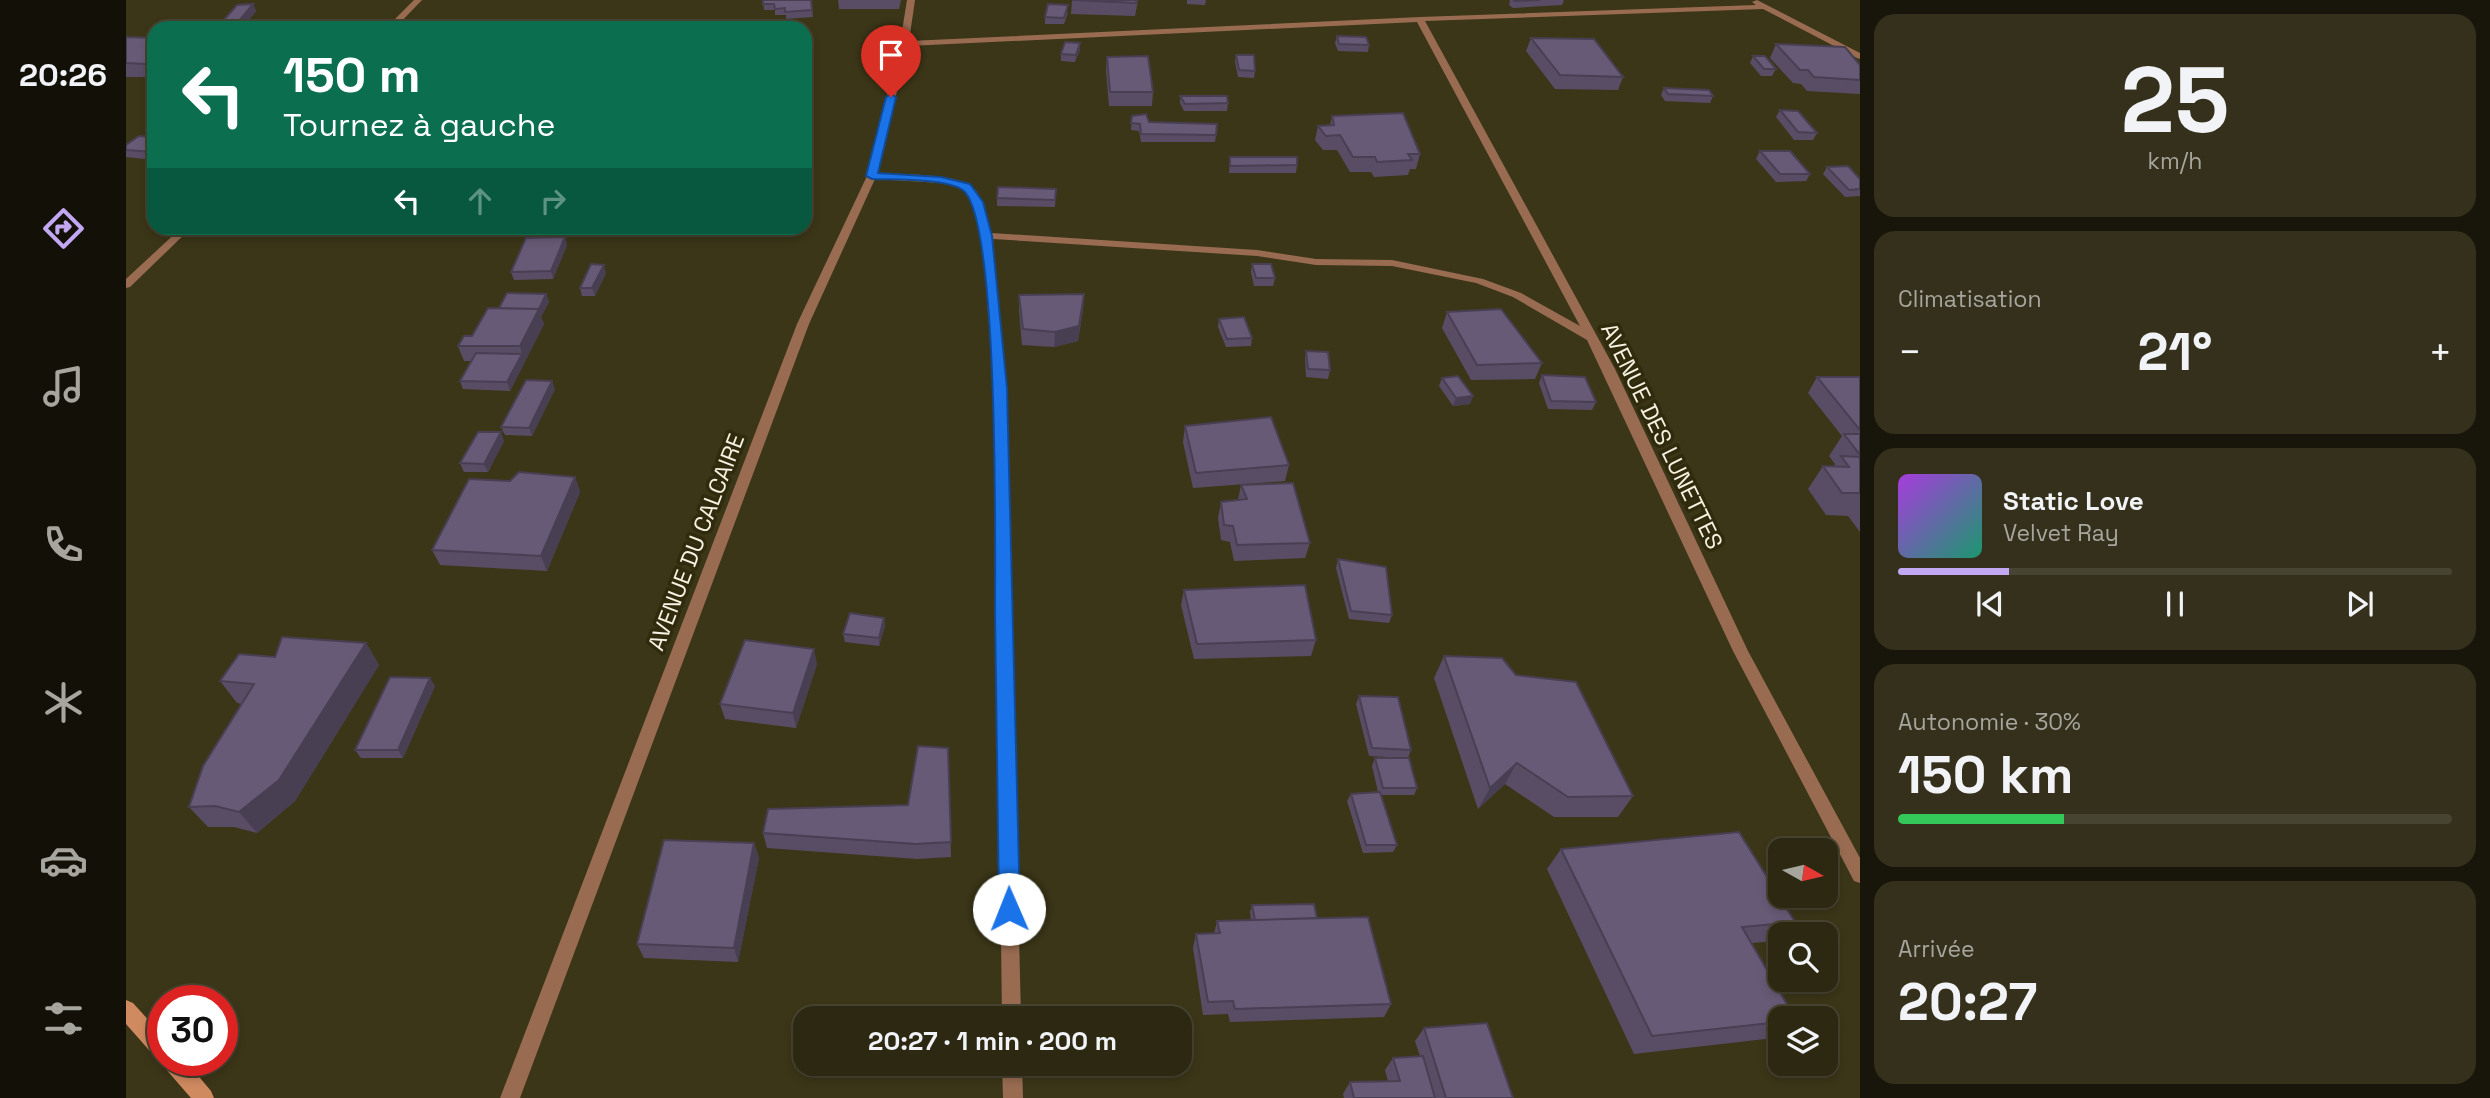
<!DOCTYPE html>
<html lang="fr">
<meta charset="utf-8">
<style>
:root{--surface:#2c2812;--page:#34301b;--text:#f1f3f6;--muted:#a6a69f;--line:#484432;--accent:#c2a7f2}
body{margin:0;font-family:"Space Grotesk",sans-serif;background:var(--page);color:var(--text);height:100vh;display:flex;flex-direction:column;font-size:26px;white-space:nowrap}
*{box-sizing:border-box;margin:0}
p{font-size:23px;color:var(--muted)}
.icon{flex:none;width:38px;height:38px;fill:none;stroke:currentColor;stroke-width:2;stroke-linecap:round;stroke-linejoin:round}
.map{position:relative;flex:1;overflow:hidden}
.details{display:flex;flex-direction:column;gap:14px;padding:14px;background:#18160a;width:630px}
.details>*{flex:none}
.top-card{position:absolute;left:21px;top:21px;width:665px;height:214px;border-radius:21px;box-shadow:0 4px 10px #0003,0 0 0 2px var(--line);background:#0b6e4f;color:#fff;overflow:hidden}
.needle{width:46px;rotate:98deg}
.tools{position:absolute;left:1642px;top:838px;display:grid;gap:14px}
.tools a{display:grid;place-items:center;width:70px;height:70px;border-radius:14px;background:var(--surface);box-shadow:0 4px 10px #0003,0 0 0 2px var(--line);font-size:35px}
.speed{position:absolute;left:21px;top:985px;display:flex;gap:14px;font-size:35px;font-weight:700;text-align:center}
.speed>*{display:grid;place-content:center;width:91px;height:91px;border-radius:50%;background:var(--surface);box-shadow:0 4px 10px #0003,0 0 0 2px var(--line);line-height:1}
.speed .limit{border:10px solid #d22;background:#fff;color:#111}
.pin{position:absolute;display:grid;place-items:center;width:60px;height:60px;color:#fff;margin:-72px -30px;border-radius:50% 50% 50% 0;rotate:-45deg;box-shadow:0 0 7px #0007}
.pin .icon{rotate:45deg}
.me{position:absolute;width:77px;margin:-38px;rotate:359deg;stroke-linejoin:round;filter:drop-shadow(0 0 5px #0008)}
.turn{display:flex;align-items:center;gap:24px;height:147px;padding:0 21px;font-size:32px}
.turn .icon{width:91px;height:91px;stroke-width:2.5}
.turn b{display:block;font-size:49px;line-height:60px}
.lanes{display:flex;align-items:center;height:66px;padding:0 21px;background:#0003;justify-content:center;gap:35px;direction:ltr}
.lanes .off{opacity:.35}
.big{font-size:52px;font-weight:800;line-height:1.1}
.details .card{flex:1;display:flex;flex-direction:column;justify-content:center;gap:10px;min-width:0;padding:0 24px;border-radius:21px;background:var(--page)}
.details .dial{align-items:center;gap:0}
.dial b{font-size:91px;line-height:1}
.song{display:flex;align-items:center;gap:21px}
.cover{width:84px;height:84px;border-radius:10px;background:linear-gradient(135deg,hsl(280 70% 55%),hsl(160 70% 35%))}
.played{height:7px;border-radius:4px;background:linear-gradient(90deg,var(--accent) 20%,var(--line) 20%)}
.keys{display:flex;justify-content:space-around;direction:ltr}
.heat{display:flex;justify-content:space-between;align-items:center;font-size:38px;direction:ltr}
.charge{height:10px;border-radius:5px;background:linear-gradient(90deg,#34c759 30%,var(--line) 0)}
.trip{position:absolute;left:667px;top:1006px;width:399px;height:70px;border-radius:21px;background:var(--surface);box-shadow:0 4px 10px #0003,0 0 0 2px var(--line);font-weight:800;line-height:70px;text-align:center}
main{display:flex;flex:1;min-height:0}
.tab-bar{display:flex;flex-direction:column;width:126px;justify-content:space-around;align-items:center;background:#121007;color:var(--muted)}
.tab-bar .icon{width:49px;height:49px}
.tab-bar .selected{color:var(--accent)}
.tab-bar b{font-size:32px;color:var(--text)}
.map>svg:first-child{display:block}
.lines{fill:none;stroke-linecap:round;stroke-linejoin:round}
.street{fill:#996c52;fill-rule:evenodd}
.secondary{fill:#d08a60;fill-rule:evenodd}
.wall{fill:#594d65}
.shaded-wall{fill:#483f53}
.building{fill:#675a76;stroke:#483f53;stroke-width:2}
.route{fill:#1a73e8;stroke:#114b97;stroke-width:2}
.labels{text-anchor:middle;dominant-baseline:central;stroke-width:7;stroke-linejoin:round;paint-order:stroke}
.street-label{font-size:23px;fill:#f5f2e1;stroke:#312b0e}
</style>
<main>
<nav class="tab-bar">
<b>20:26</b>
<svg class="icon selected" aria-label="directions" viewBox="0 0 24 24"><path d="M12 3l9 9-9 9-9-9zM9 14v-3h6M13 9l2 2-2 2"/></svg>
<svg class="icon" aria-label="music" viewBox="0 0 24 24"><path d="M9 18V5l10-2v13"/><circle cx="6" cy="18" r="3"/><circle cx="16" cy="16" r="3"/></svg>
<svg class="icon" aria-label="phone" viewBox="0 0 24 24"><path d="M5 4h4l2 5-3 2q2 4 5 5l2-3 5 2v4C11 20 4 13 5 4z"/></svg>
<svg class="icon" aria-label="climate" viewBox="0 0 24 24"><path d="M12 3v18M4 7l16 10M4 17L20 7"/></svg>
<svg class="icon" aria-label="car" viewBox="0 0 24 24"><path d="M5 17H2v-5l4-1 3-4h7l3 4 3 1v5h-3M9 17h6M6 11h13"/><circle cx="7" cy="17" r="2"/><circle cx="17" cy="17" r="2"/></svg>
<svg class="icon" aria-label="filters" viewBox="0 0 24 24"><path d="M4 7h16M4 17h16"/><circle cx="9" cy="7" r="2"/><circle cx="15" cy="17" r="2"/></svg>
</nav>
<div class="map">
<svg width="1734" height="1098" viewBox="0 0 1734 1098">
<rect width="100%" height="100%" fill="#3b3618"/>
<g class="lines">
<path class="street" d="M288,0H296L269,28H260Z
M781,0H789L783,41L1294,17L1630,5L1626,2L1631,0L1734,53V59L1731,58L1637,9L1299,21L1489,369L1622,651L1734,858V883L1728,881L1607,651L1461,340L1387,297L1350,283L1266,266L1190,265L1131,256L867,239L880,388L895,1018H876L868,388L856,236L847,202L838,189L815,183L749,179L683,324L394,1098H374L671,324L741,176L774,44ZM1291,22L1454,326L1395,293L1357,279L1266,260L1190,259L1131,250L865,233C861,218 858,193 843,185C824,173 775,175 751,173L782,46Z
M55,228H65L4,287L0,288V279Z
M876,1064H896L897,1098H877Z"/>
<path class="secondary" d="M0,1000L7,1003L37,1036V1060H59L85,1091L88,1098H65L38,1067L35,1060L30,1058L0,1024Z"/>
</g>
<path class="wall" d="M637,0H685L687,17L660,19V15H649V10H638Z
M712,0H775L773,9H713Z
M946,0H1012L1009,16L945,14Z
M1061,0H1080L1079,5L1061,4Z
M1384,0H1438L1436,5L1387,8L1383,5Z
M127,4L130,11L117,28H99L96,22Z
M942,12L938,24H919V17Z
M1211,36L1243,45L1242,52L1212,51L1209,43Z
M0,37L28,38V77H0Z
M1405,38L1497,77L1492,90L1429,89L1400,51Z
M954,43V50L949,62L935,61V54Z
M1650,44L1734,65V94L1681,91L1675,84L1667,83L1644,58Z
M1110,55L1129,71L1128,78L1112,77L1109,62Z
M1627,56L1650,69L1646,76H1635L1624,63Z
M981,57L1027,92L1026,106H983L980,70Z
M1538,88L1587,96L1584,103L1539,101L1535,95Z
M1054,96L1102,103L1101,111H1058L1054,103Z
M1654,110L1691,133L1687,140H1668L1650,117Z
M1006,116L1023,122L1090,135L1089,142H1015L1013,131L1005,130Z
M1206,116L1294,154L1290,169H1284L1282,175L1248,177L1245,172H1224L1211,150H1197L1189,140L1192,126L1204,125Z
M28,137V160L0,157V145Z
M1634,151L1684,174L1680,181L1650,182L1630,159Z
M1104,157L1171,165L1170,173H1103Z
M1701,167L1734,179V196L1719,197L1697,174Z
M930,189L929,207L871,206V198Z
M416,228H438V229L417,230Z
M441,245L427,279L388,280L385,272Z
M1126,264L1149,278L1147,286H1128L1125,272Z
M480,273L469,296H456L454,288Z
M420,294L423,302L415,317L418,324L384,391L337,389L334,381L346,361H338L332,346L346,336L373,308Z
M958,294L957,310L952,341L928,347L896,345L893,310V295Z
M1321,312L1416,363L1409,379L1345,380L1316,328Z
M1093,319L1126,338L1125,346L1100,347L1092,327Z
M1180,351L1204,370L1202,379L1180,377L1179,359Z
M1416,375L1470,402L1466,410L1422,409L1413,383Z
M1691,377H1734V532L1722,516L1700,515L1682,489L1697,466H1708L1709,464L1703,456L1716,436L1682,393Z
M1316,378L1347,396L1344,404L1327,406L1313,386Z
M429,389L406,436L379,435L375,427Z
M1059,426L1163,465L1159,481L1067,488L1057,442Z
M378,441L362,472H338L334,463Z
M449,477L454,492L421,571L314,565L306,550L384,481Z
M1115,485L1184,543L1179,558L1108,561L1104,542L1095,540L1092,518L1095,502L1112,500Z
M1212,559L1266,615L1263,623L1223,619L1210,568Z
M1058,590L1190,640L1185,656L1068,659L1055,605Z
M758,618L759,626L753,646L719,642L717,634Z
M240,643L253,665L169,801L131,833L108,827H82L63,807L116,704L111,703L94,681L149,657Z
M1318,656L1390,675L1507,796L1492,817H1428L1379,784L1352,809L1308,678Z
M691,664L670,728L599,719L594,704Z
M309,686L277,758H235L229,750Z
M1233,696L1285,750L1282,758L1243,756L1230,704Z
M822,748L825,857L791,859L641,848L637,833L782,805Z
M1249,758L1291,788L1288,795H1255L1271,845L1267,852L1237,853L1221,801L1225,794L1252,792L1246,766Z
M628,843L633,858L612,962L518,958L511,944Z
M1435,849L1669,922L1655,934H1654V936L1649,941L1626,943L1654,1018V1034L1648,1038L1508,1054L1421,869Z
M1126,905L1191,918L1265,1004L1258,1017L1104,1022L1102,1014L1077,1015L1067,948L1070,934H1088L1091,921L1125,920L1124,912Z
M1298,1028L1387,1098H1218L1217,1094L1224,1082L1262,1081L1259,1070L1267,1058L1294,1056L1289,1041Z"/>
<path class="shaded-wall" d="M127,4L130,11L117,28L113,21Z
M954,43V50L949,62L950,55Z
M28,59V76L21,64Z
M439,237L441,245L427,279L425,271Z
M478,265L480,273L469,296L466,288Z
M420,294L423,302L415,317L418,324L384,391L381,382L396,354L394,346Z
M958,294L957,310L952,341L928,347L929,332Z
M426,381L429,389L406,436L403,428Z
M1347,396L1344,404L1327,406L1330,398Z
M375,432L378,441L362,472L358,464Z
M449,477L454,492L421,571L415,556Z
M758,618L759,626L753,646V638Z
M240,643L253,665L169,801L131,833L113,812Z
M688,649L691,664L670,728L667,713Z
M304,678L309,686L277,758L272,750Z
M1391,763L1379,784L1352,809L1364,788Z
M628,843L633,858L612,962L608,948Z"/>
<path class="building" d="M637,0H685L686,10L659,12V8L649,9L648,4H637Z
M946,0H1011L1010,3Z
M1387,0H1414L1389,1Z
M127,4L113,21L96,22L111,5Z
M922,4L942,5L938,18L919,17Z
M1211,36L1240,37L1243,45L1213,44Z
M0,37L28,38V59L21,64L0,63Z
M1405,38L1468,39L1497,77L1434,75Z
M939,42L954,43L950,55L935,54Z
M1650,44L1719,47L1734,65V80L1688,77L1682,70H1674Z
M1110,55H1128L1129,71L1113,70Z
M1022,56L1027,92H984L981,57Z
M1627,56H1639L1650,69H1638Z
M1538,88L1583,90L1587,96L1542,94Z
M1054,96H1101L1102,103L1059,104Z
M1654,110L1672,111L1691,133L1672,132Z
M1277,113L1294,154H1282L1286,160L1251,162L1249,157H1227L1214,135L1200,136L1192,126L1208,125L1206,116Z
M1020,114L1023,122L1091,124L1090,135L1015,134L1014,124L1005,123L1006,116Z
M13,136L28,137V152L0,150V145Z
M1634,151H1664L1684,174H1654Z
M1104,157H1171V165L1104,166Z
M1722,166L1734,179V189L1723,190L1701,167Z
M872,187L930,189L929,200L871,198Z
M439,237L425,271L385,272L400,238Z
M465,264L478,265L466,288H454Z
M1126,264H1145L1149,278H1130Z
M381,293L420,294L413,309L373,308Z
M958,294L953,326L929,332L897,329L893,295Z
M362,308L413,309L394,346H332L338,336H346Z
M1375,309L1416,363L1351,365L1321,312Z
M1118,317L1126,338L1101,339L1093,319Z
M1180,351L1202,352L1204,370L1182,369Z
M350,353L396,354L381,382L334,381Z
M1416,375L1459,377L1470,402L1425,401Z
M1332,376L1347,396L1330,398L1316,378Z
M1691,377H1734V430Z
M400,380L426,381L403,428L375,427Z
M1145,417L1163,465L1070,473L1059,426Z
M352,432H375L358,464L334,463Z
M1718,434H1734V455Z
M1715,456L1734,457V493H1716L1697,466L1723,467Z
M393,472L449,477L415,556L306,550L343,479L384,481Z
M1167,483L1184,543L1111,545L1107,526L1098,525L1095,502L1121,499L1115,485Z
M1212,559L1260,567L1266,615L1225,611Z
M1179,585L1190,640L1071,644L1058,590Z
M724,613L758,618L753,638L717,634Z
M156,637L240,643L153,780L113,812L89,806L63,807L77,766L128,684L94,681L113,654L149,657Z
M619,640L688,649L667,713L594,704Z
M1318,656L1376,658L1390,675L1450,682L1507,796L1442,797L1391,763L1364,788Z
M264,677L304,678L272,750H229Z
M1233,696L1272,697L1285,750L1246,748Z
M792,746L822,748L825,842L790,844L637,833L642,809L782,805Z
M1249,758H1283L1291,788H1257Z
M1254,792L1271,845H1240L1225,794Z
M1613,832L1669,922L1616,927L1669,1018H1654V1022L1526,1036L1435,849Z
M538,840L628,843L608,948L511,944Z
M1188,904L1191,918L1129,920L1126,905Z
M1242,917L1265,1004L1109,1009L1107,1001L1082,1002L1070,934L1094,933L1091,921Z
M1361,1023L1387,1098H1320L1298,1028Z
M1297,1056L1309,1098H1228L1224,1082L1274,1081L1267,1058Z"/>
<path class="route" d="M765,94L770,97L752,173L815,177L844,184L857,202L866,236L881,388L894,909L891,915L883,918L876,915L873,909C872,810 871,711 869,612C869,544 873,231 839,192C826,178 765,180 746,179L740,176L760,97Z"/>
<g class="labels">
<g class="street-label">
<text transform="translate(1536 436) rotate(64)">AVENUE DES LUNETTES</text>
<text transform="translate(570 542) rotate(-69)">AVENUE DU CALCAIRE</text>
</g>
</g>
</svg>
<div class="tools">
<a><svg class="needle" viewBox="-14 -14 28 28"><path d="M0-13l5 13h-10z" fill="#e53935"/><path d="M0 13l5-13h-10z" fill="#a6a69f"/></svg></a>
<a><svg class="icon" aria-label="search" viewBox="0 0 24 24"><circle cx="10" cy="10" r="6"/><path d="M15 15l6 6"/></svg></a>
<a><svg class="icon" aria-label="layers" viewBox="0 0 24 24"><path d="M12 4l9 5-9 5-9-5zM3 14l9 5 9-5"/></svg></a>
</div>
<div class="speed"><div class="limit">30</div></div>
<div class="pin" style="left:765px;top:97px;background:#d93025"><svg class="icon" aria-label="arrive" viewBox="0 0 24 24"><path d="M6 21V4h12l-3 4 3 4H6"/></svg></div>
<svg class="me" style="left:883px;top:909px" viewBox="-20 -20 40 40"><circle r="19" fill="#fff"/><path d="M0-13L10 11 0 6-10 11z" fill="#1a73e8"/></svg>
<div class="trip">20:27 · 1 min · 200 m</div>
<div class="top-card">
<div class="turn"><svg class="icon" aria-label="left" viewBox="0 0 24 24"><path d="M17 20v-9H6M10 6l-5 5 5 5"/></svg><div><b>150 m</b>Tournez à gauche</div></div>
<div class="lanes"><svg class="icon" aria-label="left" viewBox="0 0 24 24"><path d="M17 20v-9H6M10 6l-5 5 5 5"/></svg><svg class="icon off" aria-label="ahead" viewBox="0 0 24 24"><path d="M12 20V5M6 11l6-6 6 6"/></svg><svg class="icon off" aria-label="right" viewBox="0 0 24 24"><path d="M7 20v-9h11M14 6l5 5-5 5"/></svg></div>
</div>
</div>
<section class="details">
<div class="card dial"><b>25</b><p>km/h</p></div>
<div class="card"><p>Climatisation</p>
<div class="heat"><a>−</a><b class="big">21°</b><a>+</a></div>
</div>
<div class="card">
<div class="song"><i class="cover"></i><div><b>Static Love</b><p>Velvet Ray</p></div></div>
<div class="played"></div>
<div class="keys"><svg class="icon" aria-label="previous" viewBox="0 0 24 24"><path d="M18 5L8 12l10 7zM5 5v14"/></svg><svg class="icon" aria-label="pause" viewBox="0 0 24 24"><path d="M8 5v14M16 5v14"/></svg><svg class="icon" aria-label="next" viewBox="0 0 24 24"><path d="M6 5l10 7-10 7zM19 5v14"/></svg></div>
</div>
<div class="card"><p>Autonomie · 30%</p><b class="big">150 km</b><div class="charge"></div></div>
<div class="card"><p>Arrivée</p><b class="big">20:27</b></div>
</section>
</main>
